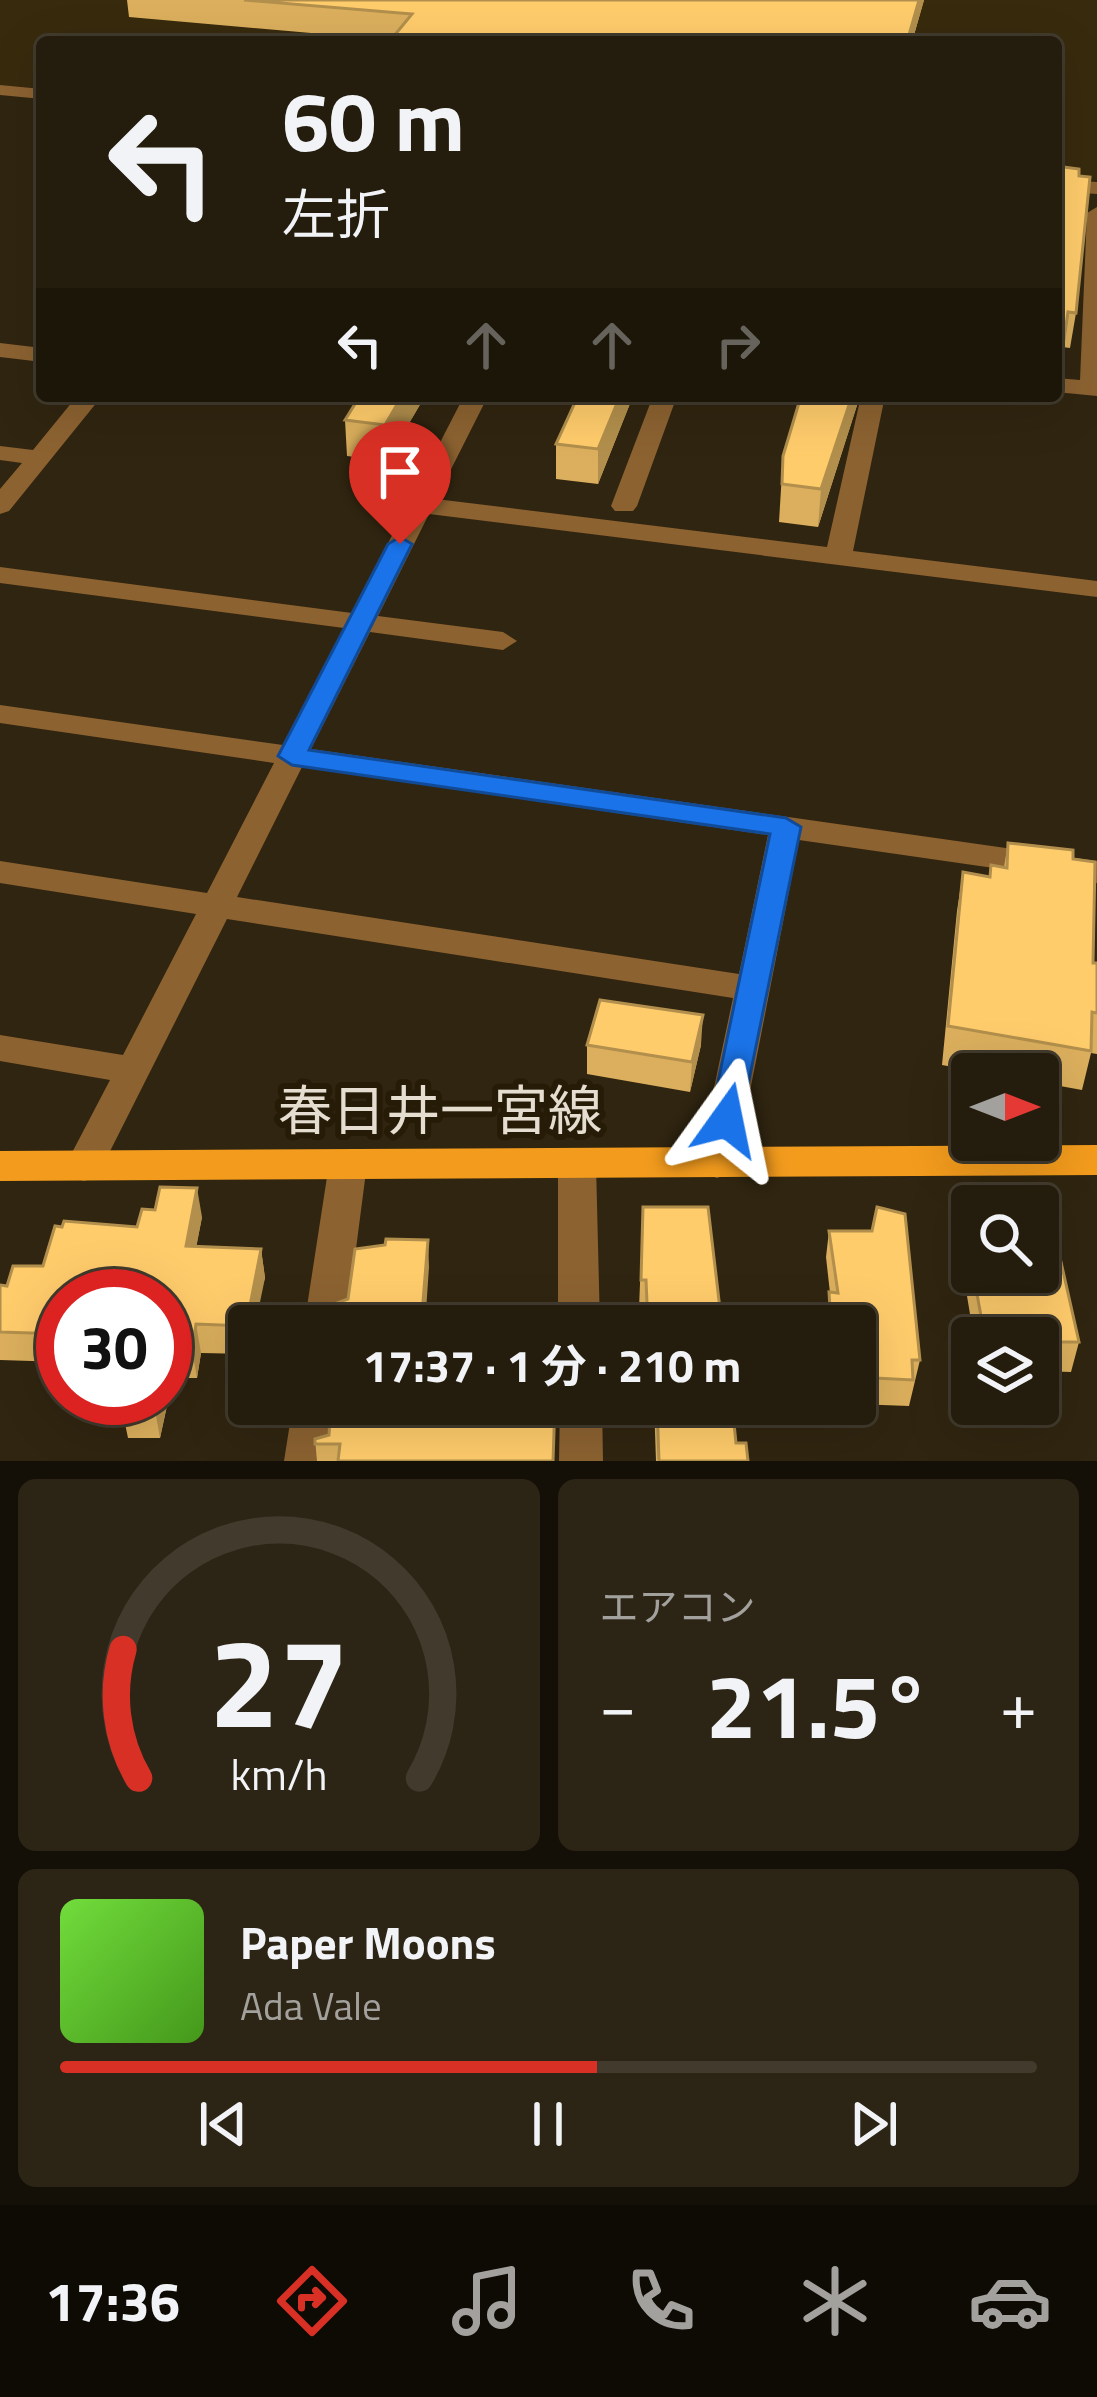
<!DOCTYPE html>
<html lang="ja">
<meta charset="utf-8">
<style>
:root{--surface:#241c0c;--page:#2c2515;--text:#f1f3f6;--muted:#a3a19d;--line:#413a2d;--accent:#d93025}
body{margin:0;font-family:"Titillium Web","Noto Sans JP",sans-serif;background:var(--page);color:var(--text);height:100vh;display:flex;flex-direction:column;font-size:45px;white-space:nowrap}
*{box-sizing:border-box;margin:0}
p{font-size:39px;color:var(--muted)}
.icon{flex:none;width:66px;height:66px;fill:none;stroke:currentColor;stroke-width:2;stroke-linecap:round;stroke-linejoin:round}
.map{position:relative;height:1461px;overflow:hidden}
.side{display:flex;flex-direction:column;gap:18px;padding:18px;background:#140f07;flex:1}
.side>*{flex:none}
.guide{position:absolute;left:36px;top:36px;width:1026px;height:366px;border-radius:12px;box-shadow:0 12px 48px #0002,0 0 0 3px var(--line);background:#241c0c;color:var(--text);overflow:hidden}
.needle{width:78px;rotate:90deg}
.tools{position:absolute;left:951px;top:1053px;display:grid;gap:24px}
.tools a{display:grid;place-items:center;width:108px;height:108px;border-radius:12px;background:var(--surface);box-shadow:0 12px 48px #0002,0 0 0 3px var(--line);font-size:60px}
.speed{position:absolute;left:36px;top:1269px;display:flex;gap:24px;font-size:60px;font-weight:700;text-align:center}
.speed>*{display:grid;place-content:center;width:156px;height:156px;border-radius:50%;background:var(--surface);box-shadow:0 12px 48px #0002,0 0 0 3px var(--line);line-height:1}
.speed .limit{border:18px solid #d22;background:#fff;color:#111}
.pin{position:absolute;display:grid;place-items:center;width:102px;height:102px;color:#fff;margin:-123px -51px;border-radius:50% 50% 50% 0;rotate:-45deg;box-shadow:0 0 12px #0007}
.pin .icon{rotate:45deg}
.me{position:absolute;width:132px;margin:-66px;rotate:12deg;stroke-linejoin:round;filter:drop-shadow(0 0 9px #0008)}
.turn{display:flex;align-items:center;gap:42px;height:252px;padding:0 48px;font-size:54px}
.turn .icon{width:156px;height:156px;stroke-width:2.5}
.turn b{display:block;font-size:84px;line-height:102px}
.lanes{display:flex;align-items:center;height:114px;padding:0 48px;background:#0003;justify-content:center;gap:60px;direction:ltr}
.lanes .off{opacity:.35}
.big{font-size:90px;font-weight:700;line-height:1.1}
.side .card{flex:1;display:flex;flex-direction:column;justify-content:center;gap:18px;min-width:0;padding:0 42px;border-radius:18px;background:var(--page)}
.side .dial{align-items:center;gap:0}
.dial svg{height:312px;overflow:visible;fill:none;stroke:var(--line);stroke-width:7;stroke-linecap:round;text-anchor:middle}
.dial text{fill:var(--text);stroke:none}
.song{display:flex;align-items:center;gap:36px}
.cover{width:144px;height:144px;border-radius:18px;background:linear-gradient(135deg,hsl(100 70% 55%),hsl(100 70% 35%))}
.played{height:12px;border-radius:6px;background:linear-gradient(90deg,var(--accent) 55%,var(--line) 55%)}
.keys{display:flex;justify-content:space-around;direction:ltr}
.heat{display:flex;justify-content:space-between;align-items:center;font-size:66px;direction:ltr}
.side .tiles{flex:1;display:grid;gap:18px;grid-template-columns:1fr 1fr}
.card:last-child{grid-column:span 2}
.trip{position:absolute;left:228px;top:1305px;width:648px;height:120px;border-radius:12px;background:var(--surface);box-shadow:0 12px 48px #0002,0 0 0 3px var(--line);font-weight:700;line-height:120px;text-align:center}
.menu{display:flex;height:192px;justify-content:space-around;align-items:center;background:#0e0b05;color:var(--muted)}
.menu .icon{width:84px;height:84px}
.menu .active{color:var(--accent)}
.menu b{font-size:54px;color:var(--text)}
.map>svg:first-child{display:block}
.built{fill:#382a0d}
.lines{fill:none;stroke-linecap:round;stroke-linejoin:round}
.minor{fill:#8c6231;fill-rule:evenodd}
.major{fill:#f29b1d;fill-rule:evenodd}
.wall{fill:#dbaf5d}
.shaded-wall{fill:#b28f4c}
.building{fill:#ffcc6c;stroke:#b28f4c;stroke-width:3}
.route{fill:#1a73e8;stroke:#114b97;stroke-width:3}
.labels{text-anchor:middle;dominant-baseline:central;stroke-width:12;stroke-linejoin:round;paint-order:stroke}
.near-street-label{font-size:54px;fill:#e5ddd0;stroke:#261b06}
</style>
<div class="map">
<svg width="1097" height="1461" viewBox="0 0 1097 1461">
<rect width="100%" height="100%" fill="#302510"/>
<path class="built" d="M0,0H1097V180L1056,176V42H42V89L0,85Z"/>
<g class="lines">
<path class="minor" d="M0,85L42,89V99L0,95Z
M1056,179L1097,182V194L1056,191Z
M1097,207V396L1056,392V378L1080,380L1087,213Z
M0,343L42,348V362L0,357Z
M77,396H102L9,511L0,514V489L22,463L0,460V446L33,450Z
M464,396H488L436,499L827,547L861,396H885L853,551L1097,581V597L429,514L378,616L503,632L517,641L503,650L370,632L311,749L1097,861V883L799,840L736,1163L730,1173L717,1178L704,1173L698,1163L733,998L227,919L97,1177L84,1181L71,1177L65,1166L110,1080L0,1061V1035L123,1055L196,914L0,883V861L207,893L274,763L0,723V705L283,745L344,628L0,583V567L352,613ZM302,767L768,835L739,974L237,897Z
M653,396H677L637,506L633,511H615L611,506Z
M348,1149L361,1154L367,1164L346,1326H304L329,1164L335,1154Z
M577,1149L590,1154L596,1164L600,1326H558V1164L564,1154Z
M293,1404H335L328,1461H284Z
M560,1404H602L603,1461H559Z"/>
<path class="major" d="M1097,1145V1175L0,1181V1151Z"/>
</g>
<path class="wall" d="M127,0H924L912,42H389L391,40L129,17Z
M1056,166L1076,313L1070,348L1062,347L1058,374H1056Z
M360,396H425L387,461L347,456L345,420Z
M578,396H633L598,484L556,479V444Z
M860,396L818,527L779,522L783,456Z
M1008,843L1073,859L1093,963H1097V1054L1091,1053L1082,1090L1038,1082V1074H991L942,1065L957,911L963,872L989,876L1004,867Z
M587,1045H701L690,1092L587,1074Z
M643,1207L722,1326H646L645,1309H639Z
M202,1217L196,1247L261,1249L265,1278L249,1326V1354L201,1353L197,1378H173L160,1438H128L122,1409L165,1296H63V1362L0,1360V1285L7,1286L43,1266L137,1227Z
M829,1231L920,1360L909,1406L855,1404V1326H826L830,1293L826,1257Z
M971,1260L972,1272H1038L1079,1342L1071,1372L1038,1371V1338H974L966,1290Z
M654,1404H732L736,1443L748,1461H656Z
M315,1439L554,1461H317Z"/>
<path class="shaded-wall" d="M919,0H924L912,42H907Z
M402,396H425L387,461L385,425Z
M620,396H633L598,484V449Z
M852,396H860L818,527L821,489Z
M703,1015L701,1045L690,1092L692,1062Z
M197,1188L202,1217L191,1275L186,1246Z
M428,1240L429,1267L425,1326H421Z
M261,1249L265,1278L255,1326H249V1347L246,1326Z
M196,1324L201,1353L197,1378L192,1350Z
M167,1350L173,1378L160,1438L155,1410L157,1398H165V1361Z"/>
<path class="building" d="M244,0H919L907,42H389L412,14Z
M1056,166L1079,169V176L1090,177L1076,313L1068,312L1064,339L1056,338Z
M360,396H402L385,425L345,420Z
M578,396H620L598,449L556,444Z
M801,396H852L821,489L782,484L783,456Z
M1008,843L1073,850V859L1095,862L1093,963H1097V1013L1092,1012L1091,1051L948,1026L963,872L990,877L991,865L1007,868Z
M600,1000L703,1015L692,1062L587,1045Z
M160,1187L197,1188L186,1246L261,1249L246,1326L196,1324L192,1350H167L165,1361V1296H63V1334L0,1332V1285L7,1286L13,1266H43L55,1226L62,1227L64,1221L137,1227L142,1209L155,1210Z
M643,1207H708L722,1326H648L646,1280H641Z
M877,1207L905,1214L920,1360H912L913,1380L855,1377V1326H831L829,1292L838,1293L829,1231H872Z
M386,1239L428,1240L421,1326H336L337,1303L348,1299L355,1249L385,1245Z
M1038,1261L1061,1262L1079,1342H1038V1338H985L973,1272H1038Z
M125,1398H157L155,1410L122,1409Z
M331,1404H555L553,1461H338L340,1444H315V1439L329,1435Z
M657,1404H732L736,1443H746L748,1461H659Z"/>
<path class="route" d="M400,537L412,544L309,750L786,818L801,827L739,1129H715L710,1120L770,834L292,765L278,756L388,544Z"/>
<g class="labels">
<g class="near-street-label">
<text x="440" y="1110">春日井一宮線</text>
</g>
</g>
</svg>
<div class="tools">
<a><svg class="needle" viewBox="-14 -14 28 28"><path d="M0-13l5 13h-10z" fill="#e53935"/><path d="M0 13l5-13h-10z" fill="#a3a19d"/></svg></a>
<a><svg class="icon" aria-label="search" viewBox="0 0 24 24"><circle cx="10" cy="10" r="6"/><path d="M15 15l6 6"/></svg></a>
<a><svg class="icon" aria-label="layers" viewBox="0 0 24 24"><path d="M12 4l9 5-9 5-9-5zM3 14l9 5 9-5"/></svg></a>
</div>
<div class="speed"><div class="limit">30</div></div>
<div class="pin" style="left:400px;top:544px;background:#d93025"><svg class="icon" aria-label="arrive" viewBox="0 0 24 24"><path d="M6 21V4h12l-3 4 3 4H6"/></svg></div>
<svg class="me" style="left:727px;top:1120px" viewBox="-20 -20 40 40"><path d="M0-17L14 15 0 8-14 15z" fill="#1a73e8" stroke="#fff" stroke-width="4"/></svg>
<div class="trip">17:37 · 1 分 · 210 m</div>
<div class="guide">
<div class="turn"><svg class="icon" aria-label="left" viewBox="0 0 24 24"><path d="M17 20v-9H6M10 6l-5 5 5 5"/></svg><div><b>60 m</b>左折</div></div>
<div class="lanes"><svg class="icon" aria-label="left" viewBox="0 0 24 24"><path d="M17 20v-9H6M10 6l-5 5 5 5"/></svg><svg class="icon off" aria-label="ahead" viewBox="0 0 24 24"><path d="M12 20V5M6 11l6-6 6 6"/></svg><svg class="icon off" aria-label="ahead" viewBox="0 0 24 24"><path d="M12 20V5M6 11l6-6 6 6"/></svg><svg class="icon off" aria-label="right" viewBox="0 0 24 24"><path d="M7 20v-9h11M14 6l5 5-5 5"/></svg></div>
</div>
</div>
<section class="side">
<div class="tiles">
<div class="card dial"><svg viewBox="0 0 100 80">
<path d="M14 69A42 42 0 1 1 86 69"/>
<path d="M14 69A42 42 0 0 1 10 36" stroke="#d93025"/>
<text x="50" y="56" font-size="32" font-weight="700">27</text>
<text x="50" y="72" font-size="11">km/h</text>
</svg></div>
<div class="card"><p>エアコン</p>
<div class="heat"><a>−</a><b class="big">21.5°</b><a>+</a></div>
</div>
<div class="card">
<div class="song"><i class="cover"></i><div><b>Paper Moons</b><p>Ada Vale</p></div></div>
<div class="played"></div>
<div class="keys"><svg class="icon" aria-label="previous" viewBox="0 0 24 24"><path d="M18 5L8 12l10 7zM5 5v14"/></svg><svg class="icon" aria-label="pause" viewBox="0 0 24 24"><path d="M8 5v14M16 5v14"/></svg><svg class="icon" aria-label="next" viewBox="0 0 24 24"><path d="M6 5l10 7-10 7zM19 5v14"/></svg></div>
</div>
</div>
</section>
<nav class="menu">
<b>17:36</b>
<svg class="icon active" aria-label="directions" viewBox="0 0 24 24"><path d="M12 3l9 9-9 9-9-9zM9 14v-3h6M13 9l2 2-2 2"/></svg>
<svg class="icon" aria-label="music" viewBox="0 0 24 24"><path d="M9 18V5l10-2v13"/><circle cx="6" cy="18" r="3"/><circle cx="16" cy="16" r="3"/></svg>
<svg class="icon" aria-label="phone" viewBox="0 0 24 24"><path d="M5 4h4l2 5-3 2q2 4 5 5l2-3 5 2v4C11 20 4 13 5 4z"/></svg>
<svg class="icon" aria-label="climate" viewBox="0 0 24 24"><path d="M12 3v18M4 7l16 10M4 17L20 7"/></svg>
<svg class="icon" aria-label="car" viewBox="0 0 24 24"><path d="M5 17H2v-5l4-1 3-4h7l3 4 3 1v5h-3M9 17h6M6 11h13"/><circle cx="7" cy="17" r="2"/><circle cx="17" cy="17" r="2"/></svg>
</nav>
